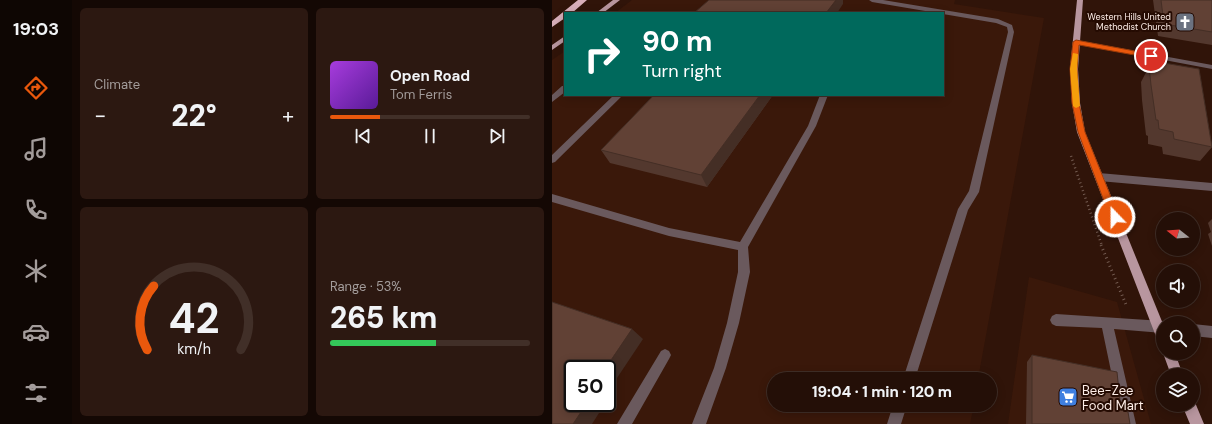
<!DOCTYPE html>
<meta charset="utf-8">
<style>
:root{--surface:#240f07;--page:#2c1811;--text:#f1f3f6;--muted:#a39c9b;--line:#412f28;--accent:#ea580c}
body{margin:0;font-family:"DM Sans",sans-serif;background:var(--page);color:var(--text);height:100vh;display:flex;flex-direction:column;font-size:15px;white-space:nowrap}
*{box-sizing:border-box;margin:0}
p{font-size:13px;color:var(--muted)}
.icon{flex:none;width:22px;height:22px;fill:none;stroke:currentColor;stroke-width:2;stroke-linecap:round;stroke-linejoin:round}
.map{position:relative;flex:1;overflow:hidden}
.sheet{display:flex;flex-direction:column;gap:8px;padding:8px;background:#140804;width:480px}
.sheet>*{flex:none}
.banner{position:absolute;left:12px;top:12px;width:380px;height:84px;border-radius:0px;box-shadow:0 2px 10px #0003,0 0 0 1px var(--line);background:#00695c;color:#fff;overflow:hidden}
.needle{width:26px;rotate:287deg}
.fabs{position:absolute;left:604px;top:212px;display:grid;gap:8px}
.fabs a{display:grid;place-items:center;width:44px;height:44px;border-radius:50%;background:var(--surface);box-shadow:0 2px 10px #0003,0 0 0 1px var(--line);font-size:20px}
.speed{position:absolute;left:12px;top:360px;display:flex;gap:8px;font-size:20px;font-weight:700;text-align:center}
.speed>*{display:grid;place-content:center;width:52px;height:52px;border-radius:50%;background:var(--surface);box-shadow:0 2px 10px #0003,0 0 0 1px var(--line);line-height:1}
.speed .limit{border:2px solid #111;border-radius:6px;background:#fff;color:#111}
.pin{position:absolute;display:grid;place-items:center;width:34px;height:34px;color:#fff;margin:-17px;border:2px solid #fff;border-radius:50%;box-shadow:0 1px 4px #0007}
.me{position:absolute;width:44px;margin:-22px;rotate:338deg;stroke-linejoin:round;filter:drop-shadow(0 0 3px #0008)}
.turn{display:flex;align-items:center;gap:14px;height:84px;padding:0 12px;font-size:18px}
.turn .icon{width:52px;height:52px;stroke-width:2.5}
.turn b{display:block;font-size:28px;line-height:34px}
.big{font-size:30px;font-weight:800;line-height:1.1}
.sheet .widget{flex:1;display:flex;flex-direction:column;justify-content:center;gap:6px;min-width:0;padding:0 14px;border-radius:6px;background:var(--page)}
.sheet .dial{align-items:center;gap:0}
.dial svg{height:104px;overflow:visible;fill:none;stroke:var(--line);stroke-width:7;stroke-linecap:round;text-anchor:middle}
.dial text{fill:var(--text);stroke:none}
.song{display:flex;align-items:center;gap:12px}
.cover{width:48px;height:48px;border-radius:6px;background:linear-gradient(135deg,hsl(280 70% 55%),hsl(270 70% 35%))}
.played{height:4px;border-radius:2px;background:linear-gradient(90deg,var(--accent) 25%,var(--line) 25%)}
.keys{display:flex;justify-content:space-around;direction:ltr}
.heat{display:flex;justify-content:space-between;align-items:center;font-size:22px;direction:ltr}
.charge{height:6px;border-radius:3px;background:linear-gradient(90deg,#34c759 53%,var(--line) 0)}
.sheet .tiles{flex:1;display:grid;gap:8px;grid-template-columns:repeat(2,1fr)}
.trip{position:absolute;left:215px;top:372px;width:230px;height:40px;border-radius:20px;background:var(--surface);box-shadow:0 2px 10px #0003,0 0 0 1px var(--line);font-weight:800;line-height:40px;text-align:center}
main{display:flex;flex:1;min-height:0}
.tab-bar{display:flex;flex-direction:column;width:72px;justify-content:space-around;align-items:center;background:#0e0603;color:var(--muted)}
.tab-bar .icon{width:28px;height:28px}
.tab-bar .active{color:var(--accent)}
.tab-bar b{font-size:18px;color:var(--text)}
.map>svg:first-child{display:block}
.built{fill:#3a180a;fill-rule:evenodd}
.lines{fill:none;stroke-linecap:round;stroke-linejoin:round}
.path-far1{stroke:#745c52;stroke-width:2.5;stroke-dasharray:1 3;stroke-linecap:butt}
.path{stroke:#745c52;stroke-width:3;stroke-dasharray:1 3.5;stroke-linecap:butt}
.minor{fill:#6a595d;fill-rule:evenodd}
.major{fill:#b8969f;fill-rule:evenodd}
.highway{fill:#d7aeb9;fill-rule:evenodd}
.wall{fill:#53382e}
.shaded-wall{fill:#442e25}
.building{fill:#614135;stroke:#442e25}
.route{fill:#ea580c;stroke:#983908}
.slow{fill:#f59e0b}
.labels{text-anchor:middle;dominant-baseline:central;stroke-width:4;stroke-linejoin:round;paint-order:stroke}
.far-poi-label{font-size:9px;fill:#feeee8;stroke:#250b02;text-anchor:end}
.near-poi-label{font-size:13px;fill:#feeee8;stroke:#250b02;text-anchor:start}
</style>
<main>
<nav class="tab-bar">
<b>19:03</b>
<svg class="icon active" aria-label="directions" viewBox="0 0 24 24"><path d="M12 3l9 9-9 9-9-9zM9 14v-3h6M13 9l2 2-2 2"/></svg>
<svg class="icon" aria-label="music" viewBox="0 0 24 24"><path d="M9 18V5l10-2v13"/><circle cx="6" cy="18" r="3"/><circle cx="16" cy="16" r="3"/></svg>
<svg class="icon" aria-label="phone" viewBox="0 0 24 24"><path d="M5 4h4l2 5-3 2q2 4 5 5l2-3 5 2v4C11 20 4 13 5 4z"/></svg>
<svg class="icon" aria-label="climate" viewBox="0 0 24 24"><path d="M12 3v18M4 7l16 10M4 17L20 7"/></svg>
<svg class="icon" aria-label="car" viewBox="0 0 24 24"><path d="M5 17H2v-5l4-1 3-4h7l3 4 3 1v5h-3M9 17h6M6 11h13"/><circle cx="7" cy="17" r="2"/><circle cx="17" cy="17" r="2"/></svg>
<svg class="icon" aria-label="filters" viewBox="0 0 24 24"><path d="M4 7h16M4 17h16"/><circle cx="9" cy="7" r="2"/><circle cx="15" cy="17" r="2"/></svg>
</nav>
<section class="sheet">
<div class="tiles">
<div class="widget"><p>Climate</p>
<div class="heat"><a>−</a><b class="big">22°</b><a>+</a></div>
</div>
<div class="widget">
<div class="song"><i class="cover"></i><div><b>Open Road</b><p>Tom Ferris</p></div></div>
<div class="played"></div>
<div class="keys"><svg class="icon" aria-label="previous" viewBox="0 0 24 24"><path d="M18 5L8 12l10 7zM5 5v14"/></svg><svg class="icon" aria-label="pause" viewBox="0 0 24 24"><path d="M8 5v14M16 5v14"/></svg><svg class="icon" aria-label="next" viewBox="0 0 24 24"><path d="M6 5l10 7-10 7zM19 5v14"/></svg></div>
</div>
<div class="widget dial"><svg viewBox="0 0 100 80">
<path d="M14 69A42 42 0 1 1 86 69"/>
<path d="M14 69A42 42 0 0 1 19 20" stroke="#ea580c"/>
<text x="50" y="56" font-size="32" font-weight="700">42</text>
<text x="50" y="72" font-size="11">km/h</text>
</svg></div>
<div class="widget"><p>Range · 53%</p><b class="big">265 km</b><div class="charge"></div></div>
</div>
</section>
<div class="map">
<svg width="660" height="424" viewBox="0 0 660 424">
<rect width="100%" height="100%" fill="#301409"/>
<path class="built" d="M80,0H403L402,4L492,18L426,379H222V405H422L418,424H0V60L13,51V95H391V13H63ZM21,369H55V403H21Z
M477,277L565,302L599,424H456Z"/>
<g class="lines">
<path class="path-far1" d="M519,156L550,246"/>
<path class="path" d="M549,245L575,307"/>
<path class="minor" d="M317,0H331L446,19L460,25L462,32L427,192L416,210L363,379H351L406,209L417,191L456,32L455,27L444,23L320,2Z
M524,40L660,65V69L522,43V41Z
M10,86H13V92L0,102V95Z
M62,95H71L3,162L0,163V155Z
M268,95H276L264,126L196,247L198,272L187,323L174,368L154,424H140L162,368L175,323L186,272V250L117,236L0,202V194L117,228L188,242L256,126Z
M547,173L660,183V191L547,181L542,177Z
M504,314L611,321L615,323H611V333L562,329L584,424H570L550,328L504,326L500,324L498,320L500,316Z
M641,324L660,326V338L641,336Z
M113,349L117,351L119,355L117,359L80,424H65L109,351Z
M341,405H355L349,424H335Z"/>
<path class="major" d="M61,0H68L51,13H44Z
M525,0H531L526,69L528,103L533,132L611,324V345L607,343L605,339L525,132L520,103L518,69Z
M13,36V41L0,50V45Z
M611,353H623L631,375H619Z
M641,400H642L652,424H638L630,405H641Z"/>
<path class="highway" d="M26,0H35L20,13H13V18L0,27V21Z"/>
</g>
<path class="wall" d="M601,0H660V45L606,36Z
M600,61L660,147L648,161L611,154L610,147L596,144V136L594,135L590,100L589,82Z
M102,95H221L155,187L58,163L49,150Z
M660,219V246L656,234L659,232L656,223Z
M480,355L569,410L578,424H474L475,362Z"/>
<path class="shaded-wall" d="M284,0H291V4L285,13H274Z
M208,95H221L155,187L149,175Z
M80,329L91,339L55,393V369H53Z
M30,403H48L43,411L47,413L40,424H21Z"/>
<path class="building" d="M157,0H284L274,13H142Z
M609,0H660V32L612,24Z
M600,61L647,69L660,147L622,139L621,132L607,129L606,120H604L599,85L597,66L600,67Z
M102,95H208L149,175L49,150Z
M0,302L80,329L53,369H21V403H30L28,405L33,406L21,424H0Z
M480,355L565,372L569,410L576,412L578,424H480Z"/>
<path class="route" d="M524,40L599,54L602,56L599,58L527,45L525,69L527,103L533,132L567,217L563,221L558,217L526,132L520,103L518,69L521,42Z"/>
<path class="slow" d="M521,53L526,54L525,69L528,106L524,108L521,106L518,69Z"/>
<defs>
<symbol id="church-square" viewBox="-11 -11 22 22"><rect x="-9" y="-9" width="18" height="18" rx="4" fill="#6b7280" stroke="#250b02"/><path d="M-1.2-6h2.4v3.5h3.3v2.4h-3.3V6h-2.4V-.1h-3.3v-2.4h3.3Z" fill="#fff"/></symbol>
<symbol id="supermarket-square" viewBox="-11 -11 22 22"><rect x="-9" y="-9" width="18" height="18" rx="4" fill="#3f7fe0" stroke="#250b02"/><path d="M-6-5.5h2.5l.6 2H6L4.5 2H-2.5L-4.4-4H-6ZM-1.5 3.2a1.3 1.3 0 1 0 .1 0ZM3 3.2a1.3 1.3 0 1 0 .1 0Z" fill="#fff"/></symbol>
</defs>
<g fill-rule="evenodd">
<use href="#church-square" x="622" y="11" width="22" height="22"/>
<use href="#supermarket-square" x="505" y="386" width="22" height="22"/>
</g>
<g class="labels">
<g class="far-poi-label">
<text x="619" y="17">Western Hills United<tspan x="619" dy="10">Methodist Church</tspan></text>
</g>
<g class="near-poi-label">
<text x="530" y="390">Bee-Zee<tspan x="530" dy="15">Food Mart</tspan></text>
</g>
</g>
</svg>
<div class="fabs">
<a><svg class="needle" viewBox="-14 -14 28 28"><path d="M0-13l5 13h-10z" fill="#e53935"/><path d="M0 13l5-13h-10z" fill="#a39c9b"/></svg></a>
<a><svg class="icon" aria-label="sound" viewBox="0 0 24 24"><path d="M4 9h4l5-4v14l-5-4H4zM17 9q2 3 0 6"/></svg></a>
<a><svg class="icon" aria-label="search" viewBox="0 0 24 24"><circle cx="10" cy="10" r="6"/><path d="M15 15l6 6"/></svg></a>
<a><svg class="icon" aria-label="layers" viewBox="0 0 24 24"><path d="M12 4l9 5-9 5-9-5zM3 14l9 5 9-5"/></svg></a>
</div>
<div class="speed"><div class="limit">50</div></div>
<div class="pin" style="left:599px;top:56px;background:#d93025"><svg class="icon" aria-label="arrive" viewBox="0 0 24 24"><path d="M6 21V4h12l-3 4 3 4H6"/></svg></div>
<svg class="me" style="left:563px;top:217px" viewBox="-20 -20 40 40"><circle r="17" fill="#ea580c" stroke="#fff" stroke-width="3"/><path d="M0-11L8 9 0 5-8 9z" fill="#fff"/></svg>
<div class="trip">19:04 · 1 min · 120 m</div>
<div class="banner">
<div class="turn"><svg class="icon" aria-label="right" viewBox="0 0 24 24"><path d="M7 20v-9h11M14 6l5 5-5 5"/></svg><div><b>90 m</b>Turn right</div></div>
</div>
</div>
</main>
